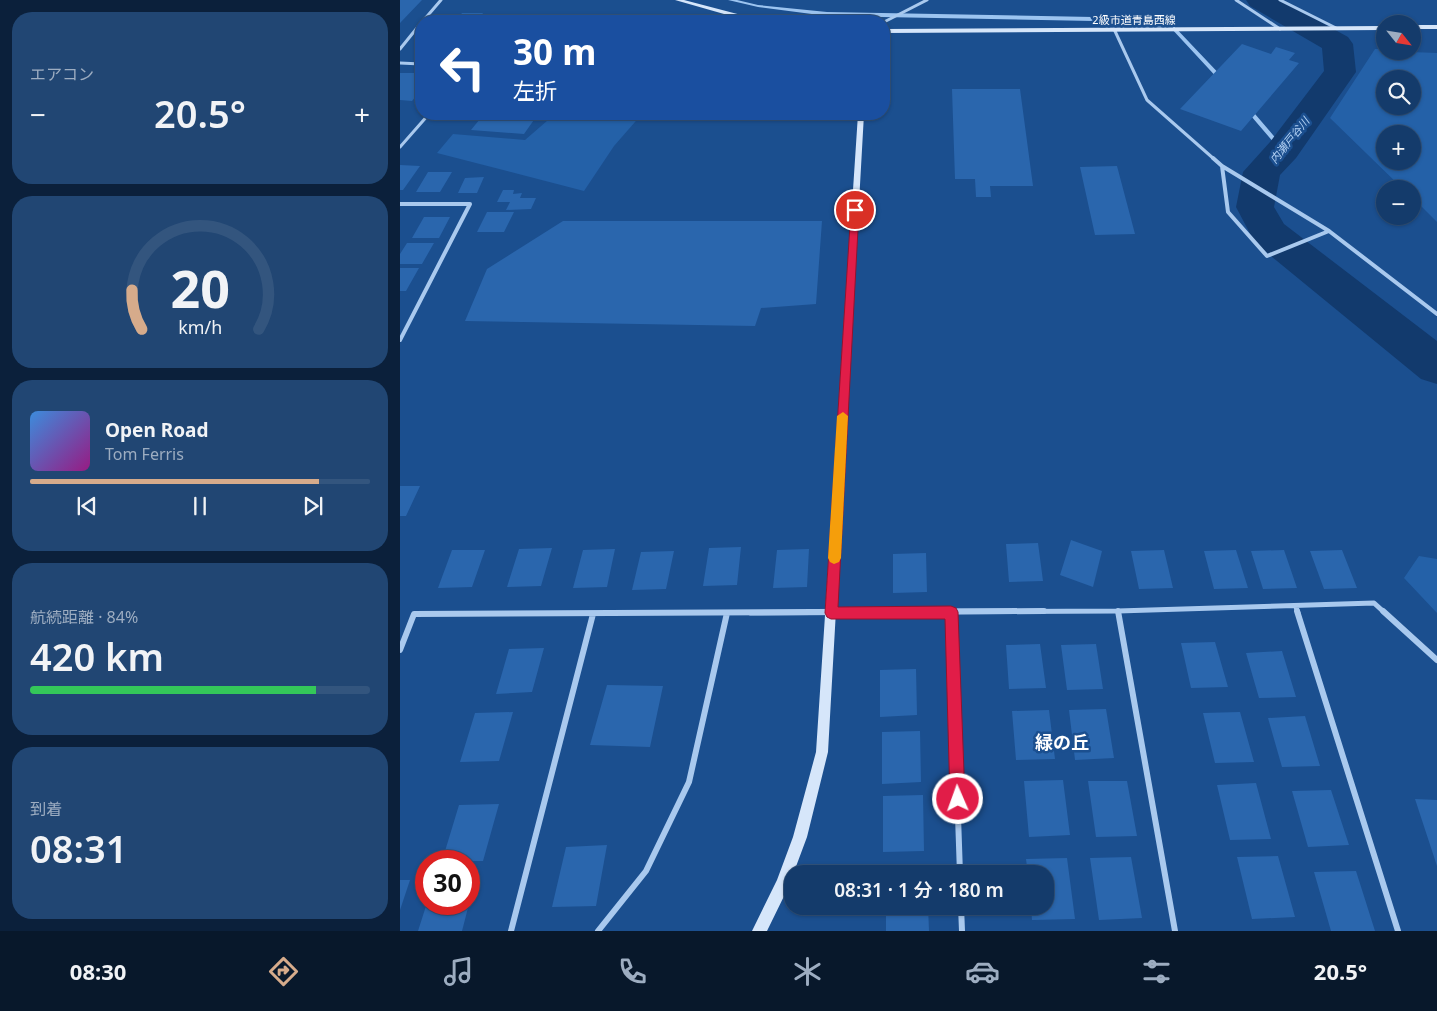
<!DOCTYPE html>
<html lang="ja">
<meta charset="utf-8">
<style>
:root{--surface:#143b6b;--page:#214673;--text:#f1f3f6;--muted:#9dadc1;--line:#33557e;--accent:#d6ab8b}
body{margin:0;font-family:"Noto Sans","Noto Sans JP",sans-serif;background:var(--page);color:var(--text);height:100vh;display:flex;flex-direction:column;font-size:19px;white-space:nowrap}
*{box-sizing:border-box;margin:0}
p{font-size:16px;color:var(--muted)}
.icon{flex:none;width:28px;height:28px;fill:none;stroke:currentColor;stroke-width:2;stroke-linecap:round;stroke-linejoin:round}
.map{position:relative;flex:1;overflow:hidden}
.sheet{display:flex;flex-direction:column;gap:12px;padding:12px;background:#0b203b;width:400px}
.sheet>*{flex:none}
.hud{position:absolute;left:15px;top:15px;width:475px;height:105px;border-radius:20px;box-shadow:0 1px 4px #0004,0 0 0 1px var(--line);background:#1a4fa0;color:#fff;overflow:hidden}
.needle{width:32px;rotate:120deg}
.buttons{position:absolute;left:976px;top:15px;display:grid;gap:10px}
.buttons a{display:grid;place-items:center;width:45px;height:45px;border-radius:50%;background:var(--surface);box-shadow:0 1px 4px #0004,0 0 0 1px var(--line);font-size:25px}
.speed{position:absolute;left:15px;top:850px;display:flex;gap:10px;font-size:25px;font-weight:700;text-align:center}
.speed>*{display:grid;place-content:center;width:65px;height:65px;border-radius:50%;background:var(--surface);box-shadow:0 1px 4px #0004,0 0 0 1px var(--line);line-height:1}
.speed .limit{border:8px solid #d22;background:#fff;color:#111}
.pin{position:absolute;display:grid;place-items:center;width:42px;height:42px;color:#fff;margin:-21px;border:2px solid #fff;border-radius:50%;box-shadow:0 1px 5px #0007}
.me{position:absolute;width:55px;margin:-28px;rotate:358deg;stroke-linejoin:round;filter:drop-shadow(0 0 4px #0008)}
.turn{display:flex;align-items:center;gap:18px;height:105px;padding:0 15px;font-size:22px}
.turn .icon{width:65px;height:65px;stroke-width:2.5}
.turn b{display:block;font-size:35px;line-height:42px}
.big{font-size:38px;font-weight:600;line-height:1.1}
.sheet .card{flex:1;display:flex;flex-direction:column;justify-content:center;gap:8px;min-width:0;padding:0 18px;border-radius:20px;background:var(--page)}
.sheet .dial{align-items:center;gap:0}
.dial svg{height:130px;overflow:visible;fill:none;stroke:var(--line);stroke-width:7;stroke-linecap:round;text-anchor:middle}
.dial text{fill:var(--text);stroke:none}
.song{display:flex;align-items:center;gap:15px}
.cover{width:60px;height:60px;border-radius:8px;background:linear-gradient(135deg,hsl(210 70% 55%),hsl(310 70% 35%))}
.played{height:5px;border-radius:2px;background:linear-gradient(90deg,var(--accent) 85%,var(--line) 85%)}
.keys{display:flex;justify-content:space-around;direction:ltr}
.heat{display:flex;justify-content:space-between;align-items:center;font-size:28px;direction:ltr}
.charge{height:8px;border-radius:4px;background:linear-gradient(90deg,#34c759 84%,var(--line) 0)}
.trip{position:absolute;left:384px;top:865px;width:270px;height:50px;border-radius:20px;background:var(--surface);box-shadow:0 1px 4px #0004,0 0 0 1px var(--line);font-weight:600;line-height:50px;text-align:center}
.tabs{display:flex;height:80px;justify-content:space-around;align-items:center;background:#08182b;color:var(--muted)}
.tabs .icon{width:35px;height:35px}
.tabs .on{color:var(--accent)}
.tabs b{font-size:22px;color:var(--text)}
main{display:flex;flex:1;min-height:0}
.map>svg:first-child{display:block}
.green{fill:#2461a8;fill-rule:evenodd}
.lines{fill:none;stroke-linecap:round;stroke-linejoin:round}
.stream{fill:#9cc4f0;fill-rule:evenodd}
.river{fill:#123a6d;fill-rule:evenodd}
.building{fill:#2a66ad}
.street-far3{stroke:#a9c9ee;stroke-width:3}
.street-far2{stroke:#a9c9ee;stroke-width:4}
.street-far1{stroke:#a9c9ee;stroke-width:5}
.street{stroke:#a9c9ee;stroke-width:6}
.secondary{fill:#d6e6fa;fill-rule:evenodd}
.route{fill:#e11d48;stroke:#92132f}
.slow{fill:#f59e0b}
.labels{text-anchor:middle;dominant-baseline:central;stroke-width:5;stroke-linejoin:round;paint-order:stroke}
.far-street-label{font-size:11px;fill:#fff;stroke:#1b4f8f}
.far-water-label{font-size:11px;font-style:italic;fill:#b5d3f5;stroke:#1b4f8f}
.near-quarter-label{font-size:18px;font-weight:bold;fill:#fff;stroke:#1b4f8f}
</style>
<main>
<section class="sheet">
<div class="card"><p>エアコン</p>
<div class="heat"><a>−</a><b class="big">20.5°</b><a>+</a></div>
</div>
<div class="card dial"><svg viewBox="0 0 100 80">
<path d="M14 69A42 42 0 1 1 86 69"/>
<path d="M14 69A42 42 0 0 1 8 45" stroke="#d6ab8b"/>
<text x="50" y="56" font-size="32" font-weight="700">20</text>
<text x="50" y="72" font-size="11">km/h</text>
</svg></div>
<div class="card">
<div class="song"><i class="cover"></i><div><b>Open Road</b><p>Tom Ferris</p></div></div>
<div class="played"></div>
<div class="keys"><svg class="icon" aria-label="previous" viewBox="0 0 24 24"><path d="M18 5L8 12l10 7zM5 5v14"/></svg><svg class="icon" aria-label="pause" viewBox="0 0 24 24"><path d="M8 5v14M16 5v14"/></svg><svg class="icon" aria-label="next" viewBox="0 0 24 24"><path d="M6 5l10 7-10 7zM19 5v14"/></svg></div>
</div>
<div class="card"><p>航続距離 · 84%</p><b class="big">420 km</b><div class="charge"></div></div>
<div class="card"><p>到着</p><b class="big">08:31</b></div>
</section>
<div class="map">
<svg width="1037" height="931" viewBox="0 0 1037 931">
<rect width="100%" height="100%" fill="#1b4f8f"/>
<path class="green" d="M975,49H985V51L1037,53V222L1013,198L1012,189H1003L930,118ZM985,79H1012V106H985ZM985,134H1012V161H985Z
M155,114H242L214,146L184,191L37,153L53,134L125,140Z
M1019,556L1037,559V613L1004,578Z"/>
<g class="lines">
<path class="stream" d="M328,0H337L358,5L427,12L693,17L729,22L771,23L826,81L821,82L770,27L729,26L693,21L427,16L358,7Z
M845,107H849L885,149V151H881L845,109Z"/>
<path class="river" d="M846,0H881L948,37L953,44L956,72L896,158L880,175L874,207L884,224L1037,341V384L1021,379L855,243L836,207L843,172L870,142L924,71L922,48L850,6Z"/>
</g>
<path class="building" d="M0,0H22L0,23Z
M62,13H83L78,21H56Z
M842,44L871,54L876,47L895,53L889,60L899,63L841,131L780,109Z
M0,73H21V90L12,101L0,100Z
M552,89H620L633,186H590L591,197H576L575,179H555Z
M84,114H99L136,117L124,134L71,130Z
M0,165L20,166L3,190H0Z
M717,166L735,234L695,235L680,167Z
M28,172H52L40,192H16Z
M84,177L77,193H58L65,178Z
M103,190H114L113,194L122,193L120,198H136L131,209L106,210L110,202H97Z
M87,212H114L104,232H77Z
M24,217H50L39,238H12Z
M163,221H422L416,304L361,308L355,326L65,321L87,269Z
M7,243H34L22,264H0V254Z
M0,268H19L6,291H0Z
M0,486H20L6,516H0Z
M671,540L702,551L693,587L660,575Z
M638,543L643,581L609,582L606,544Z
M341,547L337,585L303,586L309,548Z
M152,548L141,586L107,587L119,549Z
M215,549L207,587L173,588L183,550Z
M409,549L407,587L373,588L377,550Z
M52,550H85L72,587L38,588Z
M764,550L773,588L739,589L731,551Z
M836,550L848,588L814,589L804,551Z
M884,550L897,588L863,589L851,551Z
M942,550L957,588L924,589L910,551Z
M274,551L266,589L232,590L241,552Z
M526,553L527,592L493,593V554Z
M815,642L828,687L791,688L781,643Z
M640,644L646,688L609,689L606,645Z
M696,644L703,689L667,690L661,645Z
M144,648L132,692L96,694L109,649Z
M882,651L896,697L859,698L846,653Z
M516,669L517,715L480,717V670Z
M207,685L263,686L250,747L190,745Z
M706,709L714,758L675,760L669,710Z
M649,710L655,759L616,760L612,711Z
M113,712L99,761L60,762L75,713Z
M840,712L854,762L815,763L803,713Z
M905,716L920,766L882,767L868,718Z
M520,731L521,782L482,784V732Z
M663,780L670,835L629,837L624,781Z
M688,781H727L737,836L696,837Z
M856,783L871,839L830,840L817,785Z
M931,790L949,845L908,847L892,791Z
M523,795L524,851L483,852V796Z
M1015,799L1037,800V866Z
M99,804L83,861H42L59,805Z
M207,845L196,906L152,907L166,847Z
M878,856L895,917L852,919L837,857Z
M731,857L742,918L699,920L690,858Z
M667,858L675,919L632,920L631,906H645V874H628L626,859Z
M528,870V874H486V871Z
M956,871L975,931H931L914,872Z
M0,880H10L0,910Z
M69,904L62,931H18L26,906Z
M486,906H528L529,931H486Z"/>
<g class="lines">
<path class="street-far3" d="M836,0L880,29
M880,0L936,28
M23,21L41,0
M484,22L527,0
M714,29L747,100L814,159
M0,49L21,23
M0,63L21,64
M0,147L29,114"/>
<path class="street-far2" d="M813,158L822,166L828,212L867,256L929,231
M822,166L929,231L1037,314
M0,204H70L0,340"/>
<path class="street-far1" d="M896,607L898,613
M350,613L718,611L974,603L985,613"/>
<path class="street" d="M718,611L775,931
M897,611L998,931
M983,611L1037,660
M551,612L560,874
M0,650L14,614L644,611
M561,906L562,931
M111,931L193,614
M198,931L246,871L289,782L327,613"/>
<path class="secondary" d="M275,0H284L345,16L373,21L345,20Z
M1012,25H1037V29H1012Z
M985,26V30L484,33V29Z
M458,114H464L428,752L407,837L388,888L367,931H352L377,880L393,837L416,752Z"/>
</g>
<path class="route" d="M455,207L459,210L438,607L551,606L556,608L558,612L565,799L563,804L558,806L552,804L550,799L545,619H431L427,617L425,613L451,210Z"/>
<path class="slow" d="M443,412L448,416L441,558L439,562L434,564L430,562L428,558L437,416Z"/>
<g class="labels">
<g class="far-street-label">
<text x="734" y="19">2級市道青島西線</text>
</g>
<g class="far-water-label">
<text transform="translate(889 140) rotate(-51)">内瀬戸谷川</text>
</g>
<g class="near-quarter-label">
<text x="662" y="742">緑の丘</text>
</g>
</g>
</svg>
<div class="buttons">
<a><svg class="needle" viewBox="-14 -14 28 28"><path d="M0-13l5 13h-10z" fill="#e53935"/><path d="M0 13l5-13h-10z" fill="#9dadc1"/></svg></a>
<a><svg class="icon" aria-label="search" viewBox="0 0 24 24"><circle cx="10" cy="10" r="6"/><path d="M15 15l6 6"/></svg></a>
<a>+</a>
<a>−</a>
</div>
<div class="speed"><div class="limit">30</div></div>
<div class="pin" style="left:455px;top:210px;background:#d93025"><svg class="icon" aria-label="arrive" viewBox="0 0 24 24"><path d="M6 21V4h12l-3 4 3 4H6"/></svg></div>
<svg class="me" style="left:558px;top:799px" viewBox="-20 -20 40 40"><circle r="17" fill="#e11d48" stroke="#fff" stroke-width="3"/><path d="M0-11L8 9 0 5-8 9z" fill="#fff"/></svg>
<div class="trip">08:31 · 1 分 · 180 m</div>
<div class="hud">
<div class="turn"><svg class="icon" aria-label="left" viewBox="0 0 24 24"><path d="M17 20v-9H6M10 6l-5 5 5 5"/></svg><div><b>30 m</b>左折</div></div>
</div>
</div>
</main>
<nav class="tabs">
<b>08:30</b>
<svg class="icon on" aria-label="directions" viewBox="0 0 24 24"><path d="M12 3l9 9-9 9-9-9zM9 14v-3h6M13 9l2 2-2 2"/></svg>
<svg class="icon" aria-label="music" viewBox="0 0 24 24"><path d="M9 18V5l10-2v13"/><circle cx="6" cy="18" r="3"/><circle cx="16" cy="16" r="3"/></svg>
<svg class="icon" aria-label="phone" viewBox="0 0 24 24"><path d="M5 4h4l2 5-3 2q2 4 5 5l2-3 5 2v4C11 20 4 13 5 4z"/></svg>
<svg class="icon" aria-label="climate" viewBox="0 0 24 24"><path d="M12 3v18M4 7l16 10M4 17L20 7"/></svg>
<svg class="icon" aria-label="car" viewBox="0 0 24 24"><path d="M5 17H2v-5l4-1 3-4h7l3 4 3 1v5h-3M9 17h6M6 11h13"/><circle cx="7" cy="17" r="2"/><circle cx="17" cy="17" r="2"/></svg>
<svg class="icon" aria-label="filters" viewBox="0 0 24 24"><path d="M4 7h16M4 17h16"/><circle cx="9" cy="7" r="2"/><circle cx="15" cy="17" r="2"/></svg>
<b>20.5°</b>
</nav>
